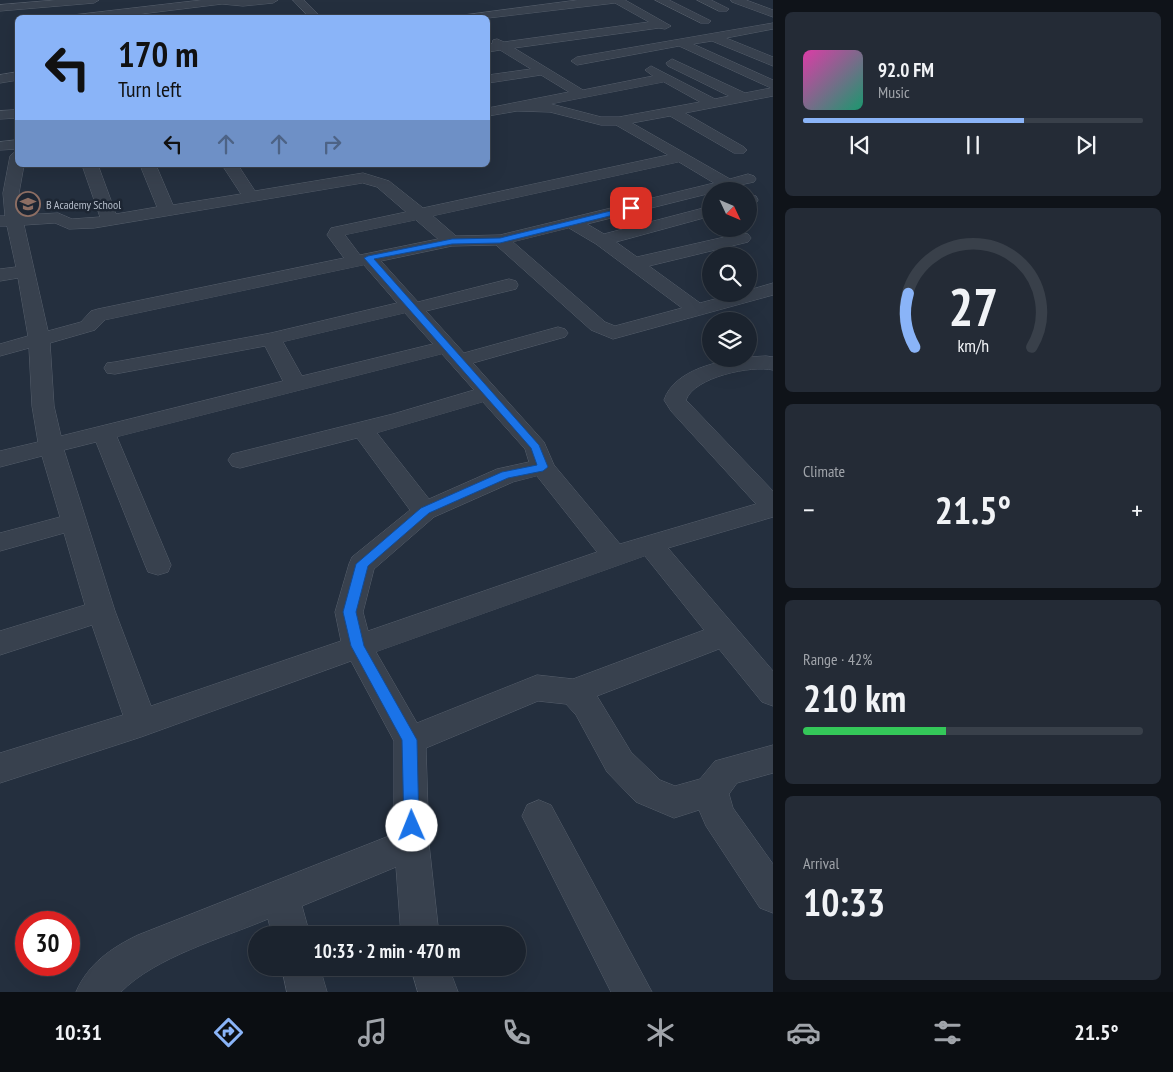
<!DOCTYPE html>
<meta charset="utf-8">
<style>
:root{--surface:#1b232e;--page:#242b36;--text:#f1f3f6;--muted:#a0a4aa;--line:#39404a;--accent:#8ab4f8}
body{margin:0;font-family:"PT Sans Narrow",sans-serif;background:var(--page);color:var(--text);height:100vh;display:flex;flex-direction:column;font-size:19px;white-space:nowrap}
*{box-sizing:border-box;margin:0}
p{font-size:16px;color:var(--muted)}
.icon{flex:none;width:28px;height:28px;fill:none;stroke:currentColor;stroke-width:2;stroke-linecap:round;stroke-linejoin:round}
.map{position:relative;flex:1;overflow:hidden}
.panel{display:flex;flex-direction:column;gap:12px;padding:12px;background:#0f1319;width:400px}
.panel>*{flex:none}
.hud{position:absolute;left:15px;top:15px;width:475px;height:152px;border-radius:8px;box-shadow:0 5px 20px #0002,0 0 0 1px var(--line);background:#8ab4f8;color:#111;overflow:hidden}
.needle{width:32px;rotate:134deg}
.tools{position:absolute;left:702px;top:182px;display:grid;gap:10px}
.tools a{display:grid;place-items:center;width:55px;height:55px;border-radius:50%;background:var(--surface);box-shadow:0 5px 20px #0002,0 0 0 1px var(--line);font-size:25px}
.speed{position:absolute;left:15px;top:911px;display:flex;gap:10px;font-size:25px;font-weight:700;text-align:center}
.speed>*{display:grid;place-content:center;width:65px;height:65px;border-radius:50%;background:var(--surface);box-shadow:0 5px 20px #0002,0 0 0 1px var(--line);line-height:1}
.speed .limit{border:8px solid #d22;background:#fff;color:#111}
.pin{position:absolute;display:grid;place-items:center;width:42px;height:42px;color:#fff;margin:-21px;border-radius:10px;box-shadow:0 2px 8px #0006}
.me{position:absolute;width:55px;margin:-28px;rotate:359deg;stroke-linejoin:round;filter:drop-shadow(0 0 4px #0008)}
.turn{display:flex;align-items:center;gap:18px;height:105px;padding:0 20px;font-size:22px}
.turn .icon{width:65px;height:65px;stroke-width:2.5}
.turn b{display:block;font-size:35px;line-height:42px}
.lanes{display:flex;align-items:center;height:48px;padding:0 20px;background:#0003;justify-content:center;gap:25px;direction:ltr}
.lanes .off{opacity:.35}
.big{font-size:38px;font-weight:700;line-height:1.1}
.panel .widget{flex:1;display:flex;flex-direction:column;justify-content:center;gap:8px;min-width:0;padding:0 18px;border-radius:8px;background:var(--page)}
.panel .dial{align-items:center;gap:0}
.dial svg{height:130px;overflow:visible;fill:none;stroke:var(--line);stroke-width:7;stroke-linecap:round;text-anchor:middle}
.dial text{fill:var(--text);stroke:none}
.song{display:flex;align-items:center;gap:15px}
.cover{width:60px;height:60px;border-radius:8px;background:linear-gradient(135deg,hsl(320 70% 55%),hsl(160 70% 35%))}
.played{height:5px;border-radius:2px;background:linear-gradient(90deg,var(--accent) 65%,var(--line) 65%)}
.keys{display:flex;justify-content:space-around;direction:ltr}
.heat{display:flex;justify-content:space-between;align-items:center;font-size:28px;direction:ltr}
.charge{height:8px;border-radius:4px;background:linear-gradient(90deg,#34c759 42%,var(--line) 0)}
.trip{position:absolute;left:248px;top:926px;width:278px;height:50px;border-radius:25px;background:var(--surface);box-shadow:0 5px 20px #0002,0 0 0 1px var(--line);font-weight:700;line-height:50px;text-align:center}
.tab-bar{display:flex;height:80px;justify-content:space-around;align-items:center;background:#0b0e12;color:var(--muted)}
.tab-bar .icon{width:35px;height:35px}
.tab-bar .on{color:var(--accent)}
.tab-bar b{font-size:22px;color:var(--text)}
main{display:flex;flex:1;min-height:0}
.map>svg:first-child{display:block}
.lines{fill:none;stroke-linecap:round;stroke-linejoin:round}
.minor-casing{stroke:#565f6c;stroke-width:1}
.minor{fill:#38414e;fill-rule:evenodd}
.route{fill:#1a73e8;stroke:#114b97}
.labels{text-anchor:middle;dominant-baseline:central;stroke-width:5;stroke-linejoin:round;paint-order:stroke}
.far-poi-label{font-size:12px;fill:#b4bcc9;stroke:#1d2633;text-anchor:start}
</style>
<main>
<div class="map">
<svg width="773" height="992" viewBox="0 0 773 992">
<rect width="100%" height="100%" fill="#242f3e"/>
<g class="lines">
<defs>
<path id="minor" d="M56,0H99L94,3L0,11V5Z
M202,0H278L273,3L243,6L222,4L108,18H69L74,15Z
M293,0H304L322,18H310Z
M578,0H625L671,26L665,29L659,28L514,48L583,90L653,76L645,70L651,66L715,99L729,96L668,66L666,63L672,59L745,93L771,88L679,46L577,65L571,61L577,57L773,23V29L726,38L773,57V66L712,41L693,44L773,80V96L685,113L744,147L747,150L744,153H734L670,116L632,123L730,179L748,174L754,176L756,179L754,182L711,191V193L587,224L604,234L711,206V216L616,242L637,257L742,233L748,234L751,238L748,242L649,266L700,303L734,294H749V290L773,283V295L613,339L591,330L496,245L452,246L381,261L418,302L509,279L516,281L518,285L516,289L426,311L464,353L558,327L565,329L568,333L565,337L473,363L544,442L554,465L620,544L756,504L671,411L664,400C674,370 720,359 749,359V357L766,356L773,357V370C752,365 694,377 686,400L773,491V517L668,548L773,671V706L762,702L719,649L597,696L631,752L660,780L675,786L700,779L715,761L773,745V773L737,783L729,794L733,808L773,864V913L760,908L706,826L699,810L674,818L636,802L607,772L576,715L566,704L538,701L426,748L429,844L439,935H401L396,867L302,906L310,935H272L268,919C223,938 155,957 121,992H76C88,964 111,948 138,935L394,834V741L351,661L141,737L0,783V753L123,715L92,625L0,655V631L85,605L64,533L0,551V533L60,517L42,456L0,467V451L38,442L32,406L29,348L0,356V344L28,336L18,278L0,281V269L16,267L7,226H0V216H5L3,193L10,156L13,153L18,152V165H24L19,193L22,215L58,213L72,219L100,217L82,165H98L116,214L157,207L140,165H156L173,205L241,194L222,165H238L255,191L363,173L389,181L423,208L668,155L616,125H601L550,112L517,111L488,116V108L569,92L541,75L488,83V75L531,69L500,50L488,52V44H492L493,40L497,39L504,42L649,22L615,3L488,18H457L458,16ZM664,82L700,102L619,117H601L551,104ZM679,162L714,183L500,235L456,236L433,216ZM363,183L377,187L406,212L331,228L327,235L344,258L98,309L91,311L81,322L48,331L24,225L55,223L69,229L94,228ZM416,220L438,239L360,255L345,235ZM569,228L596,244L682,308L615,326L605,322L513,242ZM364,265L397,303L271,333L115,362L107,363L104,368L107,373L115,374L265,346L283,381L61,436L54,406L50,343L95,330L105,320ZM405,313L433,344L302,376L283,342ZM442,354L474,390L393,414L232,454L228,460L232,466L240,468L357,438L410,510L352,557L349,564L335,612L341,641L151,706L115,611L64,450L96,442L145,565L148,572L158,575L168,572L171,565L117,437ZM483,402L525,449L529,462L497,469L429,499L377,433ZM537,476L597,552L368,631L363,612L374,569L434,517L513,482ZM645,556L704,630L573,679L537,675L417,723L376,652Z
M655,0H669L711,21L709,23H701Z
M697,0H711L729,9L727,11H719Z
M731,0H746L773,10V17L732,2Z
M18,72V80L0,83V75Z
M18,110V118L0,119V111Z
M18,140V149L0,150V142Z
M749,195L756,196L758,200L755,205L749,206Z
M539,800L551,805L652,992H611L522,816L527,805Z
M282,968H320L327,992H287Z
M411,968H449L458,992H418Z"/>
</defs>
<use href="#minor" class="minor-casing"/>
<use href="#minor" class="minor"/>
</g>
<path class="route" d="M631,206L634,207V210L500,243L452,244L374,259L539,445L548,467L543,471L508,478L429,513L368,566L356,612L364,646L417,740L419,826L417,832L412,834L406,832L404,826L402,740L351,646L343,612L356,564L421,508L502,472L537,465L531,448L364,258L368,256L452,239L500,238Z"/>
<defs>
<symbol id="school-ring" viewBox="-11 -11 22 22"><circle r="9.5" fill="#1d2633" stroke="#8d6e63" stroke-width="1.5"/><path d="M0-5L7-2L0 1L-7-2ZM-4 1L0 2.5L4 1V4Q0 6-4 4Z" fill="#8d6e63"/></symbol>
</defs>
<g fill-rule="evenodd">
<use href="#school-ring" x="14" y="190" width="28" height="28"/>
</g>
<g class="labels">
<g class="far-poi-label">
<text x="46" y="204">B Academy School</text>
</g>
</g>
</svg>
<div class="tools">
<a><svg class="needle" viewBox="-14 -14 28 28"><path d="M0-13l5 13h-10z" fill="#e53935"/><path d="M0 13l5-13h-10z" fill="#a0a4aa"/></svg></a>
<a><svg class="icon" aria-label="search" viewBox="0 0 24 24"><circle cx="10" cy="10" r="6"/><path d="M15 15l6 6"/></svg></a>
<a><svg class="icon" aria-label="layers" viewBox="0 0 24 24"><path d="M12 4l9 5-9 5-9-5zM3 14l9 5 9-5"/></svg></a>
</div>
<div class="speed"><div class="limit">30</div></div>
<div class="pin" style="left:631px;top:208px;background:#d93025"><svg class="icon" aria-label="arrive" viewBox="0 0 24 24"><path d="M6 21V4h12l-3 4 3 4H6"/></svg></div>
<svg class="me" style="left:412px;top:826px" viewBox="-20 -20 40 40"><circle r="19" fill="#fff"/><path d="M0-13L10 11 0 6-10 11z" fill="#1a73e8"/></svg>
<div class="trip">10:33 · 2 min · 470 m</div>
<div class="hud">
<div class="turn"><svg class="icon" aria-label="left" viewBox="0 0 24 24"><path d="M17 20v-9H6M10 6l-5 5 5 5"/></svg><div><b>170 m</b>Turn left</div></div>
<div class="lanes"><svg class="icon" aria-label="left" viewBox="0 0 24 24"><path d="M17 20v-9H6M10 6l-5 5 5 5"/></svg><svg class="icon off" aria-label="ahead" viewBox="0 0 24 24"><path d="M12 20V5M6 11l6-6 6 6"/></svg><svg class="icon off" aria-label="ahead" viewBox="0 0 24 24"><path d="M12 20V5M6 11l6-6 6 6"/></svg><svg class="icon off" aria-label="right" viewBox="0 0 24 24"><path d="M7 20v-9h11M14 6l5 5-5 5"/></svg></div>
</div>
</div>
<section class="panel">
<div class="widget">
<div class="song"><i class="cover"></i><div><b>92.0 FM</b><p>Music</p></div></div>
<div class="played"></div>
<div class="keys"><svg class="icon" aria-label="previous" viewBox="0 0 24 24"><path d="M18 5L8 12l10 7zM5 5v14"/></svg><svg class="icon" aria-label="pause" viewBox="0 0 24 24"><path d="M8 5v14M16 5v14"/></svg><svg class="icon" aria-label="next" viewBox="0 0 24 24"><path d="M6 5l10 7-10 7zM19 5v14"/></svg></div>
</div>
<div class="widget dial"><svg viewBox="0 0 100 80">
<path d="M14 69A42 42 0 1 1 86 69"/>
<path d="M14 69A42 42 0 0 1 10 36" stroke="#8ab4f8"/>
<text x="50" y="56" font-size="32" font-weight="700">27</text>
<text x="50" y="72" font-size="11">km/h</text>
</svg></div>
<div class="widget"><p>Climate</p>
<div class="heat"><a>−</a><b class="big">21.5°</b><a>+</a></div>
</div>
<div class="widget"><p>Range · 42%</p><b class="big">210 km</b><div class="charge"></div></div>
<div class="widget"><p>Arrival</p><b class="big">10:33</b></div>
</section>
</main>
<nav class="tab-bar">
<b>10:31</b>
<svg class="icon on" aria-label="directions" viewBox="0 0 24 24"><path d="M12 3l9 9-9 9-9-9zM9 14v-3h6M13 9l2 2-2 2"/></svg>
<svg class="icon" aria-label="music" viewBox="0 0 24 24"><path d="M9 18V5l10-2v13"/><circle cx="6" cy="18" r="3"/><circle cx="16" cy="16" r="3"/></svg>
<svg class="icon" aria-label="phone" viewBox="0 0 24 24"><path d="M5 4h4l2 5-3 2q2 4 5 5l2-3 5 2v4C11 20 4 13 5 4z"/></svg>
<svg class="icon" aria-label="climate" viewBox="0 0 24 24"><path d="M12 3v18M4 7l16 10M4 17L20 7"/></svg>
<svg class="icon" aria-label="car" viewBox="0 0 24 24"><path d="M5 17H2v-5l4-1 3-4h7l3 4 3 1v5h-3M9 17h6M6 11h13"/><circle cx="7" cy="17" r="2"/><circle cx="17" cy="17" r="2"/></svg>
<svg class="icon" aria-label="filters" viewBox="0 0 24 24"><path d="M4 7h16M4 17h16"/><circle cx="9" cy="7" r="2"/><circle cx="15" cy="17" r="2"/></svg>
<b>21.5°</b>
</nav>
